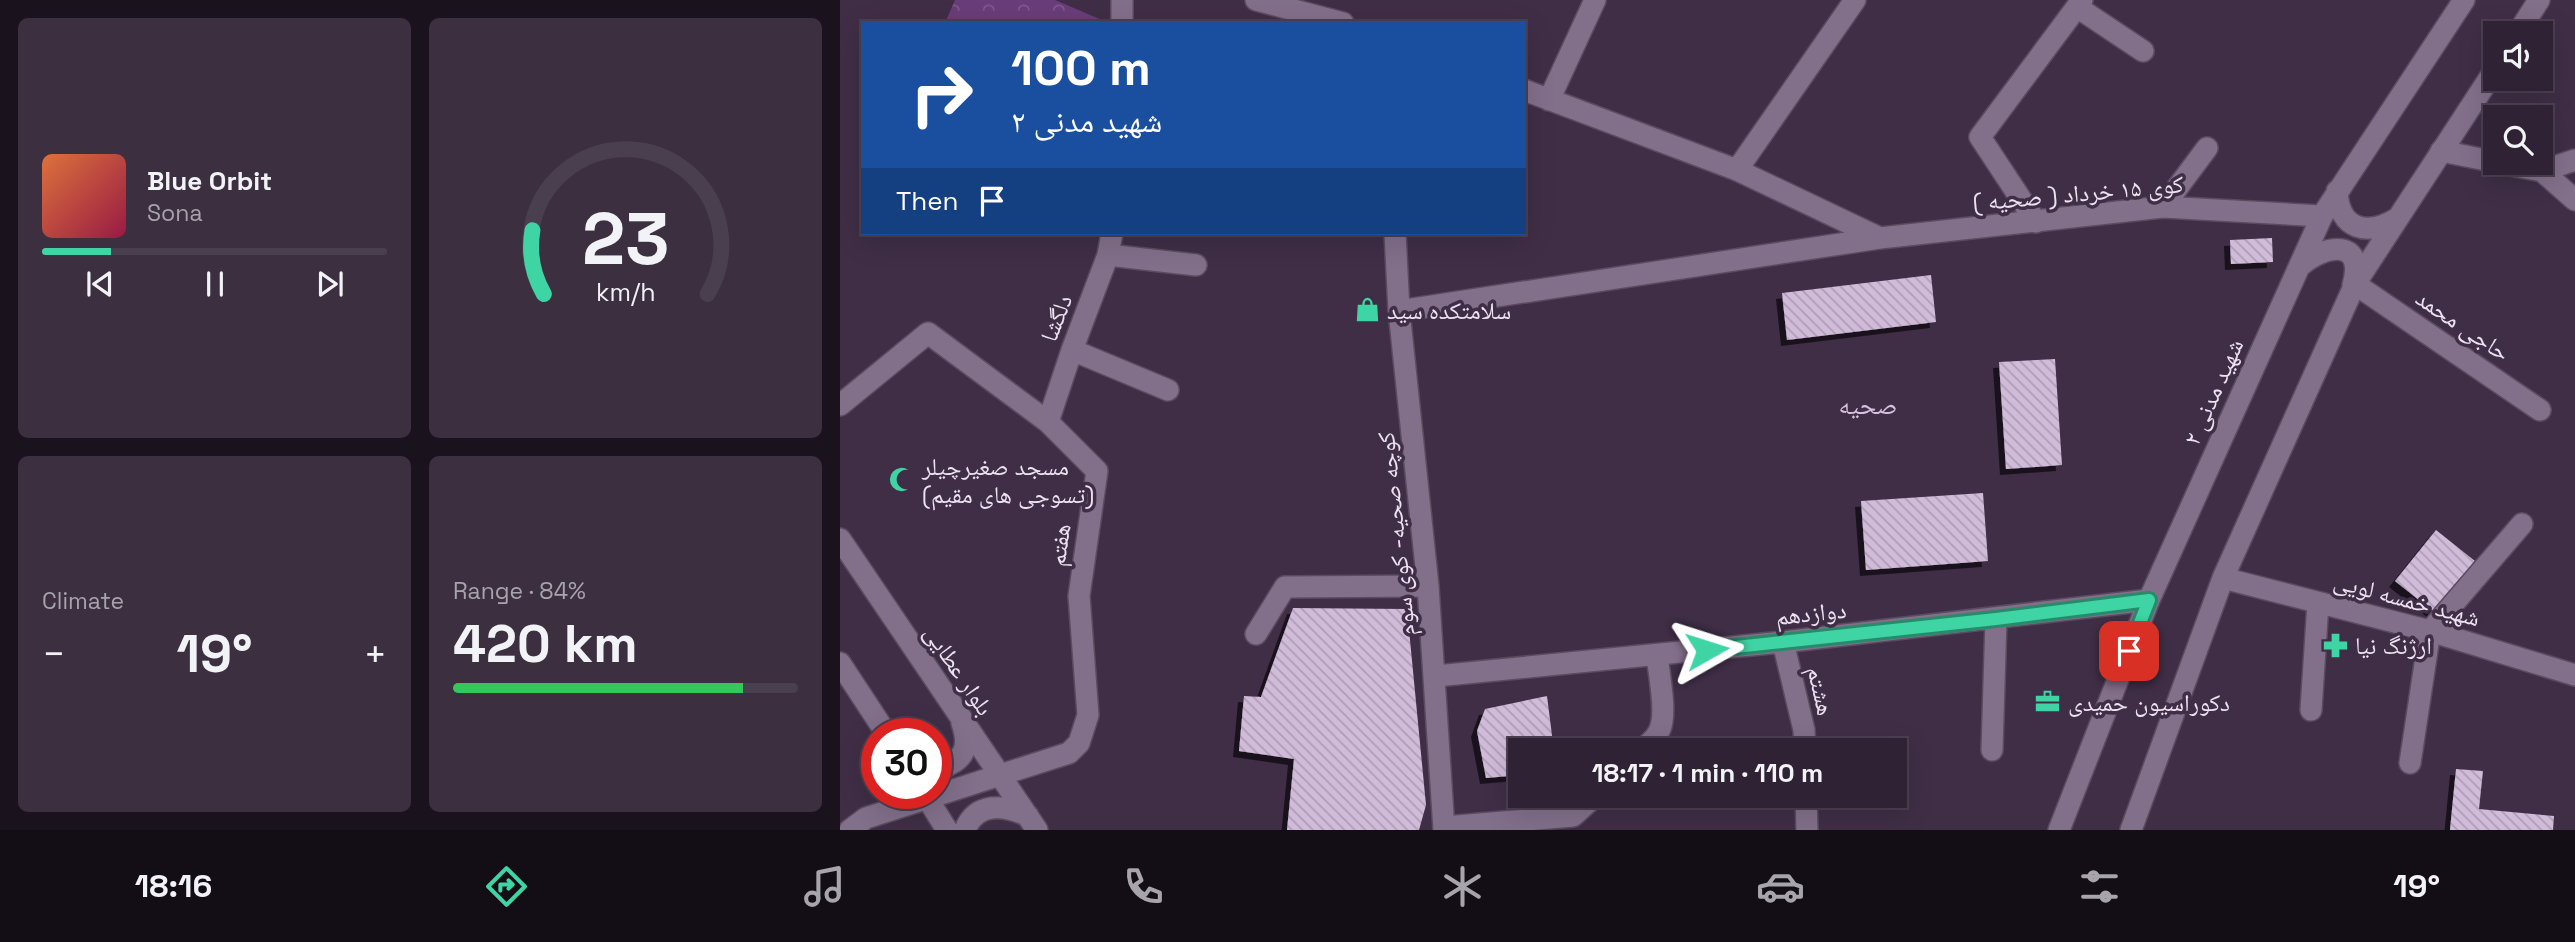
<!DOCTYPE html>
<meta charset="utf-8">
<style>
:root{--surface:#2f2234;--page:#3b2f40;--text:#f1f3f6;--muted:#a7a4ac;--line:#4a3f4f;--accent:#3ed4a3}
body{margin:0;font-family:"Space Grotesk","Noto Naskh Arabic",sans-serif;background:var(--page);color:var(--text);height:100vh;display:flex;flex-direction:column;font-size:26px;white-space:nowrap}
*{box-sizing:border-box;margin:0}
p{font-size:23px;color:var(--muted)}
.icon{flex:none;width:38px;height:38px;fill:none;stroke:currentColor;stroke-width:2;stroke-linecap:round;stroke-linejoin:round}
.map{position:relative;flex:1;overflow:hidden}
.details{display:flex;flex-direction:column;gap:18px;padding:18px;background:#1a131d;width:840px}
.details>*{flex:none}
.hud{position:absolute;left:21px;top:21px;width:665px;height:214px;border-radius:0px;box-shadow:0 7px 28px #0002,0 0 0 2px var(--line);background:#1a4fa0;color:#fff;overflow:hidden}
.controls{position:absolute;left:1643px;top:21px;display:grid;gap:14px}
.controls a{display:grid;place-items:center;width:70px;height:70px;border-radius:0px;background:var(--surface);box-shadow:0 7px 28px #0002,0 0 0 2px var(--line);font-size:35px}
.speed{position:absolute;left:21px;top:718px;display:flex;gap:14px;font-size:35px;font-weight:700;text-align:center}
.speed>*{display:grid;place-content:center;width:91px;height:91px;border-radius:50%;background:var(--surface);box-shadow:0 7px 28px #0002,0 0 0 2px var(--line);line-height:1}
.speed .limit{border:10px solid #d22;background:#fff;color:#111}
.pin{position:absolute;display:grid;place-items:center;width:60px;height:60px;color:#fff;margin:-30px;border-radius:14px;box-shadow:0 4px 10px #0006}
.me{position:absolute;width:77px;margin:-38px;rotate:84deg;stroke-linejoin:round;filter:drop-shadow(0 0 5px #0008)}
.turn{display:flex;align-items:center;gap:24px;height:147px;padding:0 35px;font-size:32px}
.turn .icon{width:91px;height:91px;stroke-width:2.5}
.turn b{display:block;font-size:49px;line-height:60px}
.then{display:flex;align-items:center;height:66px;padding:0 35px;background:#0003;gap:14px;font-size:26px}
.big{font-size:52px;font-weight:700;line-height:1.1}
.details .widget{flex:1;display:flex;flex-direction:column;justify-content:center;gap:10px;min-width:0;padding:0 24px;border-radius:10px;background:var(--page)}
.details .dial{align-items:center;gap:0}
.dial svg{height:182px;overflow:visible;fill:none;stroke:var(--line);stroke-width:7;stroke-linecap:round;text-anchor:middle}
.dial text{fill:var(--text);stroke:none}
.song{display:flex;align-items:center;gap:21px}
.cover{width:84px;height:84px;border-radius:10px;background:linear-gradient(135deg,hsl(20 70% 55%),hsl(340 70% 35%))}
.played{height:7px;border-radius:4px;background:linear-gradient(90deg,var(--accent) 20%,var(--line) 20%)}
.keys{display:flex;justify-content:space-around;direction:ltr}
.heat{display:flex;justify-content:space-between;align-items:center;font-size:38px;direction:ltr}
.charge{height:10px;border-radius:5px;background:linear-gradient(90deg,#34c759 84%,var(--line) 0)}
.details .tiles{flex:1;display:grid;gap:18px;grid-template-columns:repeat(2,1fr)}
.trip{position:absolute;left:668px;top:738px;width:399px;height:70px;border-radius:0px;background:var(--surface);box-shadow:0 7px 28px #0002,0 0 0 2px var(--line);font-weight:700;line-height:70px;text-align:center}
.tab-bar{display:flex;height:112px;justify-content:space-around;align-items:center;background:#130e15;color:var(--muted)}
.tab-bar .icon{width:49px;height:49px}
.tab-bar .active{color:var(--accent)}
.tab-bar b{font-size:32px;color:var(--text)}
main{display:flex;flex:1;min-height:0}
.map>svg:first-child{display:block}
.park{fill:url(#park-crowns)}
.building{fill:url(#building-back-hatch);filter:url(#shadow)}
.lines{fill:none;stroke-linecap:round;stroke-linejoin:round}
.street-casing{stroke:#5a4b5f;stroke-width:24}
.secondary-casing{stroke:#5a4b5f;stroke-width:24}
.street{stroke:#826f8a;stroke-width:21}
.secondary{stroke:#826f8a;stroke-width:21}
.route-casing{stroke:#288a6a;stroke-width:18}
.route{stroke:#3ed4a3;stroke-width:12}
.labels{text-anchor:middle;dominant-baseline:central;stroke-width:7;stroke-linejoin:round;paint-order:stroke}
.street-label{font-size:24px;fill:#ede2f1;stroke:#3f2e46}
.poi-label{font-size:24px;fill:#ede2f1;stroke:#3f2e46;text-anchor:start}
.neighbourhood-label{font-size:26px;fill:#d6c1de;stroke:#3f2e46}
</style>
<main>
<section class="details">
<div class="tiles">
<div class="widget">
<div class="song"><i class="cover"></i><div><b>Blue Orbit</b><p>Sona</p></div></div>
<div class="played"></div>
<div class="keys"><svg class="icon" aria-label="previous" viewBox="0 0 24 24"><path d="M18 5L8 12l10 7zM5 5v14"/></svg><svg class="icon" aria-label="pause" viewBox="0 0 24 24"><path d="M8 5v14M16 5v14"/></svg><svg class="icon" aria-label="next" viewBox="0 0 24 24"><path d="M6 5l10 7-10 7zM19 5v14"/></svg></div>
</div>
<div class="widget dial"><svg viewBox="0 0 100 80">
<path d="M14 69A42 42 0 1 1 86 69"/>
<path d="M14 69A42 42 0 0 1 9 41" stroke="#3ed4a3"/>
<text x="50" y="56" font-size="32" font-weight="700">23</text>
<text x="50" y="72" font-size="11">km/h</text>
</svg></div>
<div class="widget"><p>Climate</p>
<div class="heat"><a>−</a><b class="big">19°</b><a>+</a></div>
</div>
<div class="widget"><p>Range · 84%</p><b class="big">420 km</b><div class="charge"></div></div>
</div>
</section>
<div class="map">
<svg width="1735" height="830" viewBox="0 0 1735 830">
<defs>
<pattern id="park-crowns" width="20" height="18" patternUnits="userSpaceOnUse" patternTransform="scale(1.75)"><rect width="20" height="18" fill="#693d79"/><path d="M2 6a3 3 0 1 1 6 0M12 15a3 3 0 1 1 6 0" fill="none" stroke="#7f598c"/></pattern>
<pattern id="building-back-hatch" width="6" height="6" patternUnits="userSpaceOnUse" patternTransform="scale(1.75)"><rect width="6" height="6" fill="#d0bbd9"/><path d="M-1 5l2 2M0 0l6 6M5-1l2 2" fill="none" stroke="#ae9db5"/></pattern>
<filter id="shadow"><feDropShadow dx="-6" dy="6" stdDeviation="0" flood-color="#0009"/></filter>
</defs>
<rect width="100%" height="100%" fill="#3f2e46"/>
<path class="park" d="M115,0H215L269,23H105Z"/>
<path class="building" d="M1432,238L1433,262L1391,264L1390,240Z
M1091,275L1096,322L947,340L942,293Z
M1215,359L1222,465L1166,469L1159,362Z
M1143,493L1148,561L1026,570L1021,501Z
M1596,530L1635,561L1594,612L1555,581Z
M453,608L567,609L586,805L579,830H447L454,759L399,751L404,696L421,697Z
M707,696L714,751H681V775L646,778L637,731L645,709Z
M1616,769L1643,771L1639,809L1714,816L1713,830H1610Z"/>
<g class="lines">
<defs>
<path id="street" d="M416,0L503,23
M1237,7L1303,51
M282,23V0
M684,90L897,170L1040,238
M709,100L755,0
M1601,151L1656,162
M1660,163L1702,171L1735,160
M897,170L1015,0
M1702,171L1735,200
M1323,207L1367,148
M1196,222L1140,137L1242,0
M555,233L559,311L588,586L604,830
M268,255L356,265
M1515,284L1700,410
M559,311L1040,238L1323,207L1482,216
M232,350L328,390
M0,405L88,333L208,422L257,471L239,596L248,715L239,743L229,753L26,818L10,830
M208,422L232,350L268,255L272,233
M416,634L445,587L588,586
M943,642L964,730L965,751
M596,676L943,642L1309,600
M1471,710L1478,603
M1152,750L1156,619
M801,751C808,744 817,738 820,729C827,712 819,675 817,655
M1570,763L1590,631L1682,524
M966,796L967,830
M605,827L733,816L755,796"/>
<path id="secondary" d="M1678,33L1699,0
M1497,191C1499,230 1527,237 1558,218
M1460,266C1485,244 1526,238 1513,285
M0,539L197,830
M1383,578L1590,631L1735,675
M0,663L46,733
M96,769C123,763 131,749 122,723
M84,793L107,830
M125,830C136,802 164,804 188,816
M1219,830L1309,600L1482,216L1624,0
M1291,830L1383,578L1515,284L1656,68"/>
</defs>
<use href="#street" class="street-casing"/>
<use href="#secondary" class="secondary-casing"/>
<use href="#street" class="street"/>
<use href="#secondary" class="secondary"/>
</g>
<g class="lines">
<defs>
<path id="route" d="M867,650L1156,619L1309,600L1289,651"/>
</defs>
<use href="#route" class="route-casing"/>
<use href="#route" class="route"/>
</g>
<defs>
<symbol id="shop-bare" viewBox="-9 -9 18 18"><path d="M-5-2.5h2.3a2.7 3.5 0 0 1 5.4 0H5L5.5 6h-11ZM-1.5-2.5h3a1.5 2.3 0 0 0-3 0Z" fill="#3ed4a3" stroke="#3f2e46" stroke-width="2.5" paint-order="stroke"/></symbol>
<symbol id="mosque-bare" viewBox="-9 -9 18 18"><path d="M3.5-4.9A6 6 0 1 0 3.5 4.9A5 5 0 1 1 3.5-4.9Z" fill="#3ed4a3" stroke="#3f2e46" stroke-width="2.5" paint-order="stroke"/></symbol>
<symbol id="pharmacy-bare" viewBox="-9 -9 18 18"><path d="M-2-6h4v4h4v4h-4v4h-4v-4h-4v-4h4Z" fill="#3ed4a3" stroke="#3f2e46" stroke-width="2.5" paint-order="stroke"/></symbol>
<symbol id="office-bare" viewBox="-9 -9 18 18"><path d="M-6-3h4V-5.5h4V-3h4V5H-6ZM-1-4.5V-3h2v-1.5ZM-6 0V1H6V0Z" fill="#3ed4a3" stroke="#3f2e46" stroke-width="2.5" paint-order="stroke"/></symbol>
</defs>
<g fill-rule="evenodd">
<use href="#shop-bare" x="510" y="292" width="35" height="35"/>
<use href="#mosque-bare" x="44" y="462" width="35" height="35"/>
<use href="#pharmacy-bare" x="1478" y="628" width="35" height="35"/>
<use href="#office-bare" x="1190" y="684" width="35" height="35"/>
</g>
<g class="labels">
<g class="street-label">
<text transform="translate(1238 193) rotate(-5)">کوی ۱۵ خرداد ( صحیه )</text>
<text transform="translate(216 318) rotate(-69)">دلگشا</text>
<text transform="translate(1623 325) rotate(34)">حاجی محمد</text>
<text transform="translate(1373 392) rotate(-66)">شهید مدنی ۲</text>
<text transform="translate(556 534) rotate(-96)">کوچه صحیه- کوی سوم</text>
<text transform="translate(219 545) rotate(-82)">هفتم</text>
<text transform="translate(1567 599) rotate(15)">شهید خمسه لویی</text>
<text transform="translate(971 613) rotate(-6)">دوازدهم</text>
<text transform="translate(119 670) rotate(56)">بلوار عطایی</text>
<text transform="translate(981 691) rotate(77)">هشتم</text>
</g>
<g class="poi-label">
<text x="547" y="310">سلامتکده سید</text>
<text x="82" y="466">مسجد صغیرچیلر<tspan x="82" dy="28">(تسوجی های مقیم)</tspan></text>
<text x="1515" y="645">ارژنگ نیا</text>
<text x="1228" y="702">دکوراسیون حمیدی</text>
</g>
<g class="neighbourhood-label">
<text x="1028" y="405">صحیه</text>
</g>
</g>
</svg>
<div class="controls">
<a><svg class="icon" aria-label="sound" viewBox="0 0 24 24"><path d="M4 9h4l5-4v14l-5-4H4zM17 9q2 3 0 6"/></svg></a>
<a><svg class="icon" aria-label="search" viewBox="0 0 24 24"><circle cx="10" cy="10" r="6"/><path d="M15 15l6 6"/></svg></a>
</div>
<div class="speed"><div class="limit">30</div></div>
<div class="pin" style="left:1289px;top:651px;background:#d93025"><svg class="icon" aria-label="arrive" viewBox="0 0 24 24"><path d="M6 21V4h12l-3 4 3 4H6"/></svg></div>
<svg class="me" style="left:867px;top:650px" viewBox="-20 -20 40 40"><path d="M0-17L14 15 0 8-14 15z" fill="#3ed4a3" stroke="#fff" stroke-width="4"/></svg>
<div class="trip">18:17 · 1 min · 110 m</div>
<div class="hud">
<div class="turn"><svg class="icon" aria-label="right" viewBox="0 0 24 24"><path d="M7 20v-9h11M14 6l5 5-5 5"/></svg><div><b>100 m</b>شهید مدنی ۲</div></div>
<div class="then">Then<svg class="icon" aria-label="arrive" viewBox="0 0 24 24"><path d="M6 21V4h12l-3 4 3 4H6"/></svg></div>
</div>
</div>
</main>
<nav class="tab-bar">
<b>18:16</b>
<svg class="icon active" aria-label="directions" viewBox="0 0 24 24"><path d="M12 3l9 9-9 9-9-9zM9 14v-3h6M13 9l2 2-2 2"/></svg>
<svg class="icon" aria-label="music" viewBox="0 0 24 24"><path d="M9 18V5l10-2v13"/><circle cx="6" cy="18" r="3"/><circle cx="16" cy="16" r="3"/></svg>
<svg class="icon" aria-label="phone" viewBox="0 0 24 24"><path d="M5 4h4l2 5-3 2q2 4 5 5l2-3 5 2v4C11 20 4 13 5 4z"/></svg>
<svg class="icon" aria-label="climate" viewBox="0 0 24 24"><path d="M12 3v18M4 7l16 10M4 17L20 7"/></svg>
<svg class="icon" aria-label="car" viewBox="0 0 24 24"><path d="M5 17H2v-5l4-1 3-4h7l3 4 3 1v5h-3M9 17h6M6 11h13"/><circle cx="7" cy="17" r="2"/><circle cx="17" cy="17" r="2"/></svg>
<svg class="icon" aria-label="filters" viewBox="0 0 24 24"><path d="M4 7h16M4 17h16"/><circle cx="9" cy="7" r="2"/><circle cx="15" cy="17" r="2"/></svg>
<b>19°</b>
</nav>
